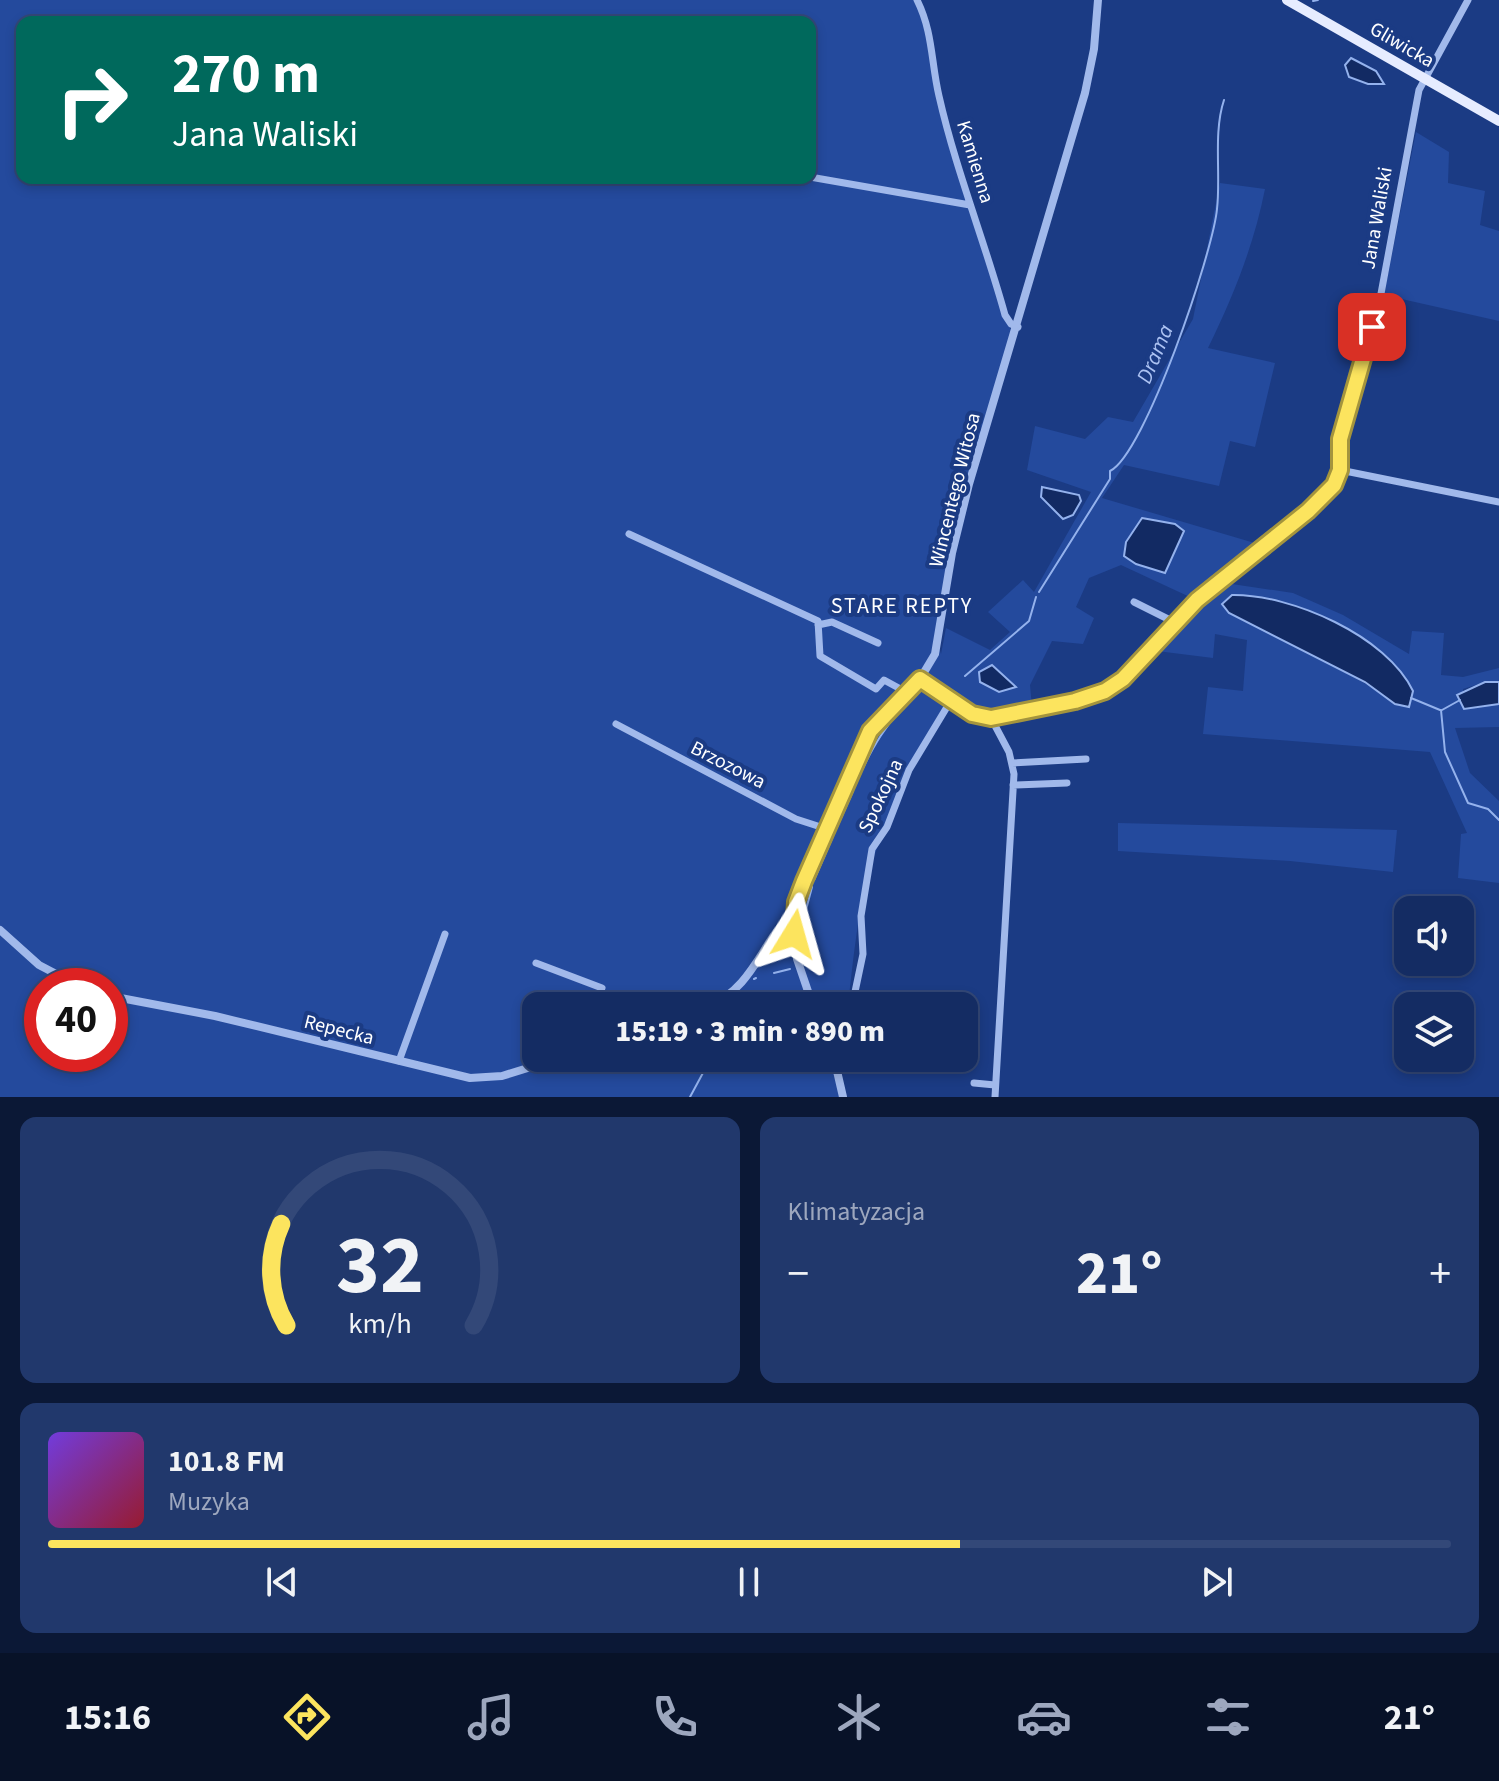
<!DOCTYPE html>
<html lang="pl">
<meta charset="utf-8">
<style>
:root{--surface:#142c63;--page:#21386c;--text:#f1f3f6;--muted:#9da7be;--line:#334878;--accent:#fce45e}
body{margin:0;font-family:"Source Sans 3",sans-serif;background:var(--page);color:var(--text);height:100vh;display:flex;flex-direction:column;font-size:30px;white-space:nowrap}
*{box-sizing:border-box;margin:0}
p{font-size:26px;color:var(--muted)}
.icon{flex:none;width:44px;height:44px;fill:none;stroke:currentColor;stroke-width:2;stroke-linecap:round;stroke-linejoin:round}
.map{position:relative;height:1097px;overflow:hidden}
.sheet{display:flex;flex-direction:column;gap:20px;padding:20px;background:#0b1836;flex:1}
.sheet>*{flex:none}
.banner{position:absolute;left:16px;top:16px;width:800px;height:168px;border-radius:16px;box-shadow:0 4px 12px #0003,0 0 0 2px var(--line);background:#00695c;color:#fff;overflow:hidden}
.tools{position:absolute;left:1394px;top:896px;display:grid;gap:16px}
.tools a{display:grid;place-items:center;width:80px;height:80px;border-radius:16px;background:var(--surface);box-shadow:0 4px 12px #0003,0 0 0 2px var(--line);font-size:40px}
.speed{position:absolute;left:24px;top:968px;display:flex;gap:16px;font-size:40px;font-weight:700;text-align:center}
.speed>*{display:grid;place-content:center;width:104px;height:104px;border-radius:50%;background:var(--surface);box-shadow:0 4px 12px #0003,0 0 0 2px var(--line);line-height:1}
.speed .limit{border:12px solid #d22;background:#fff;color:#111}
.pin{position:absolute;display:grid;place-items:center;width:68px;height:68px;color:#fff;margin:-34px;border-radius:16px;box-shadow:0 4px 12px #0006}
.me{position:absolute;width:88px;margin:-44px;rotate:8deg;stroke-linejoin:round;filter:drop-shadow(0 0 6px #0008)}
.turn{display:flex;align-items:center;gap:28px;height:168px;padding:0 24px;font-size:36px}
.turn .icon{width:104px;height:104px;stroke-width:2.5}
.turn b{display:block;font-size:56px;line-height:68px}
.big{font-size:60px;font-weight:800;line-height:1.1}
.sheet .card{flex:1;display:flex;flex-direction:column;justify-content:center;gap:12px;min-width:0;padding:0 28px;border-radius:16px;background:var(--page)}
.sheet .dial{align-items:center;gap:0}
.dial svg{height:208px;overflow:visible;fill:none;stroke:var(--line);stroke-width:7;stroke-linecap:round;text-anchor:middle}
.dial text{fill:var(--text);stroke:none}
.song{display:flex;align-items:center;gap:24px}
.cover{width:96px;height:96px;border-radius:12px;background:linear-gradient(135deg,hsl(260 70% 55%),hsl(350 70% 35%))}
.played{height:8px;border-radius:4px;background:linear-gradient(90deg,var(--accent) 65%,var(--line) 65%)}
.keys{display:flex;justify-content:space-around;direction:ltr}
.heat{display:flex;justify-content:space-between;align-items:center;font-size:44px;direction:ltr}
.sheet .tiles{flex:1;display:grid;gap:20px;grid-template-columns:1fr 1fr}
.card:last-child{grid-column:span 2}
.trip{position:absolute;left:522px;top:992px;width:456px;height:80px;border-radius:16px;background:var(--surface);box-shadow:0 4px 12px #0003,0 0 0 2px var(--line);font-weight:800;line-height:80px;text-align:center}
.menu{display:flex;height:128px;justify-content:space-around;align-items:center;background:#081228;color:var(--muted)}
.menu .icon{width:56px;height:56px}
.menu .selected{color:var(--accent)}
.menu b{font-size:36px;color:var(--text)}
.map>svg:first-child{display:block}
.green{fill:#244a9d;fill-rule:evenodd}
.water{fill:#122a63;stroke:#94b2ed;stroke-width:2}
.lines{fill:none;stroke-linecap:round;stroke-linejoin:round}
.stream{stroke:#94b2ed;stroke-width:2}
.minor{stroke:#a1b9eb;stroke-width:7}
.tertiary{stroke:#a1b9eb;stroke-width:8}
.primary{stroke:#e6ecff;stroke-width:10}
.route-casing{stroke:#a4943d;stroke-width:20}
.route{stroke:#fce45e;stroke-width:14}
.labels{text-anchor:middle;dominant-baseline:central;stroke-width:8;stroke-linejoin:round;paint-order:stroke}
.street-label{font-size:20px;fill:#fff;stroke:#1b3b84}
.water-label{font-size:22px;font-style:italic;fill:#adc3f3;stroke:#1b3b84}
.neighbourhood-label{font-size:22px;letter-spacing:2px;fill:#fff;stroke:#1b3b84}
</style>
<div class="map">
<svg width="1499" height="1097" viewBox="0 0 1499 1097">
<rect width="100%" height="100%" fill="#1b3b84"/>
<path class="green" d="M0,0H919L936,58L941,99L1012,334L959,514L936,638L941,654L946,628L990,650L1010,632L988,612L1023,580L1034,592L1091,492L1027,470L1035,426L1085,439L1108,417L1133,422L1193,319L1220,183L1265,189C1254,245 1233,297 1208,348L1275,363L1255,447L1230,441L1219,486L1124,465L1102,498L1258,544L1192,598L1121,565L1089,578L1076,607L1094,618L1083,644L1052,641L1030,685L1032,707L994,713L951,695L952,700C925,747 898,792 879,843C859,894 854,952 848,1006H536V1058H842L840,1097H0ZM22,22H810V178H22ZM42,986H110V1054H42Z
M1416,132L1449,152L1448,183L1485,191L1480,225L1499,231V321L1384,295Z
M1225,583L1293,593L1343,615L1409,654L1412,631L1444,633L1441,675L1463,677L1499,668V682H1485L1463,689L1464,709L1499,704V727L1455,728L1470,773L1499,801V883L1458,878L1461,834L1467,833L1430,752L1203,734L1208,687L1243,691L1247,640L1215,634L1213,658L1157,651L1203,601ZM1232,595C1289,594 1388,638 1413,691L1409,707L1395,704L1384,694L1281,637L1229,613Z
M1118,823L1397,830L1393,872L1290,861L1118,851Z"/>
<path class="water" d="M1351,58L1376,71L1384,84H1368L1349,77L1345,65Z
M1042,487L1079,495L1081,501L1073,515L1063,519L1041,497Z
M1142,518L1175,524L1184,531L1165,573L1136,564L1124,556L1126,542Z
M1232,595C1291,594 1387,636 1413,691L1409,707L1395,704L1365,682L1229,613L1222,604Z
M992,665L1016,687L999,692L980,682L979,672Z
M1485,682H1499V704L1464,709L1457,695Z"/>
<g class="lines">
<path class="stream" d="M1313,1L1318,0
M1039,592L1110,479V471C1145,454 1213,252 1217,209C1221,174 1213,133 1224,100
M965,676L1029,621L1036,597
M1411,698L1440,710
M1441,710L1445,752L1468,803L1488,809L1499,820
M1442,710L1460,700
M855,785C871,749 887,720 917,694
M836,829L853,791
M814,880L833,836
M805,965L803,921L812,887
M774,973L790,969
M754,979L756,978
M745,1006L747,996
M690,1097L711,1058"/>
<path class="minor" d="M917,0C933,32 931,62 939,96C956,171 985,242 1005,315L1011,324L1018,327
M810,177L970,205
M1340,470L1499,502
M629,534L818,621L820,656L876,689L884,680L906,692
M1134,602L1176,623
M818,625L832,622L878,643
M920,679L950,702L981,717L1022,714L1105,691L1123,679L1197,600L1308,511L1334,485L1340,470V439L1380,299L1419,90L1468,0
M991,718L1009,752L1014,774L995,1097
M616,724L796,819L827,829
M1012,763L1086,759
M1013,785L1067,783
M536,963L602,988
M852,1006L863,954L861,916L872,849L887,827L909,770L950,702
M399,1061L445,934
M974,1083L995,1085"/>
<path class="tertiary" d="M0,930L39,965L79,986
M110,996L215,1016L470,1078L502,1076L560,1058
M708,1006C756,989 768,925 794,917
M813,1006L797,959L794,934L796,902L870,731L920,679L935,654L952,553L969,484L1085,93L1094,49L1098,0
M834,1058L843,1097"/>
<path class="primary" d="M1287,0L1499,121"/>
</g>
<g class="lines">
<defs>
<path id="route" d="M794,934L796,902L804,881L870,731L920,679L972,714L991,718L1075,701L1105,691L1123,679L1197,600L1308,511L1334,485L1340,470V439L1372,327"/>
</defs>
<use href="#route" class="route-casing"/>
<use href="#route" class="route"/>
</g>
<g class="labels">
<g class="street-label">
<text transform="translate(1402 45) rotate(30)">Gliwicka</text>
<text transform="translate(975 162) rotate(73)">Kamienna</text>
<text transform="translate(1377 218) rotate(-80)">Jana Waliski</text>
<text transform="translate(955 490) rotate(-76)">Wincentego Witosa</text>
<text transform="translate(728 765) rotate(27)">Brzozowa</text>
<text transform="translate(881 796) rotate(-65)">Spokojna</text>
<text transform="translate(339 1030) rotate(14)">Repecka</text>
</g>
<g class="water-label">
<text transform="translate(1155 354) rotate(-67)">Drama</text>
</g>
<g class="neighbourhood-label">
<text x="902" y="606">STARE REPTY</text>
</g>
</g>
</svg>
<div class="tools">
<a><svg class="icon" aria-label="sound" viewBox="0 0 24 24"><path d="M4 9h4l5-4v14l-5-4H4zM17 9q2 3 0 6"/></svg></a>
<a><svg class="icon" aria-label="layers" viewBox="0 0 24 24"><path d="M12 4l9 5-9 5-9-5zM3 14l9 5 9-5"/></svg></a>
</div>
<div class="speed"><div class="limit">40</div></div>
<div class="pin" style="left:1372px;top:327px;background:#d93025"><svg class="icon" aria-label="arrive" viewBox="0 0 24 24"><path d="M6 21V4h12l-3 4 3 4H6"/></svg></div>
<svg class="me" style="left:794px;top:934px" viewBox="-20 -20 40 40"><path d="M0-17L14 15 0 8-14 15z" fill="#fce45e" stroke="#fff" stroke-width="4"/></svg>
<div class="trip">15:19 · 3 min · 890 m</div>
<div class="banner">
<div class="turn"><svg class="icon" aria-label="right" viewBox="0 0 24 24"><path d="M7 20v-9h11M14 6l5 5-5 5"/></svg><div><b>270 m</b>Jana Waliski</div></div>
</div>
</div>
<section class="sheet">
<div class="tiles">
<div class="card dial"><svg viewBox="0 0 100 80">
<path d="M14 69A42 42 0 1 1 86 69"/>
<path d="M14 69A42 42 0 0 1 12 30" stroke="#fce45e"/>
<text x="50" y="56" font-size="32" font-weight="700">32</text>
<text x="50" y="72" font-size="11">km/h</text>
</svg></div>
<div class="card"><p>Klimatyzacja</p>
<div class="heat"><a>−</a><b class="big">21°</b><a>+</a></div>
</div>
<div class="card">
<div class="song"><i class="cover"></i><div><b>101.8 FM</b><p>Muzyka</p></div></div>
<div class="played"></div>
<div class="keys"><svg class="icon" aria-label="previous" viewBox="0 0 24 24"><path d="M18 5L8 12l10 7zM5 5v14"/></svg><svg class="icon" aria-label="pause" viewBox="0 0 24 24"><path d="M8 5v14M16 5v14"/></svg><svg class="icon" aria-label="next" viewBox="0 0 24 24"><path d="M6 5l10 7-10 7zM19 5v14"/></svg></div>
</div>
</div>
</section>
<nav class="menu">
<b>15:16</b>
<svg class="icon selected" aria-label="directions" viewBox="0 0 24 24"><path d="M12 3l9 9-9 9-9-9zM9 14v-3h6M13 9l2 2-2 2"/></svg>
<svg class="icon" aria-label="music" viewBox="0 0 24 24"><path d="M9 18V5l10-2v13"/><circle cx="6" cy="18" r="3"/><circle cx="16" cy="16" r="3"/></svg>
<svg class="icon" aria-label="phone" viewBox="0 0 24 24"><path d="M5 4h4l2 5-3 2q2 4 5 5l2-3 5 2v4C11 20 4 13 5 4z"/></svg>
<svg class="icon" aria-label="climate" viewBox="0 0 24 24"><path d="M12 3v18M4 7l16 10M4 17L20 7"/></svg>
<svg class="icon" aria-label="car" viewBox="0 0 24 24"><path d="M5 17H2v-5l4-1 3-4h7l3 4 3 1v5h-3M9 17h6M6 11h13"/><circle cx="7" cy="17" r="2"/><circle cx="17" cy="17" r="2"/></svg>
<svg class="icon" aria-label="filters" viewBox="0 0 24 24"><path d="M4 7h16M4 17h16"/><circle cx="9" cy="7" r="2"/><circle cx="15" cy="17" r="2"/></svg>
<b>21°</b>
</nav>
